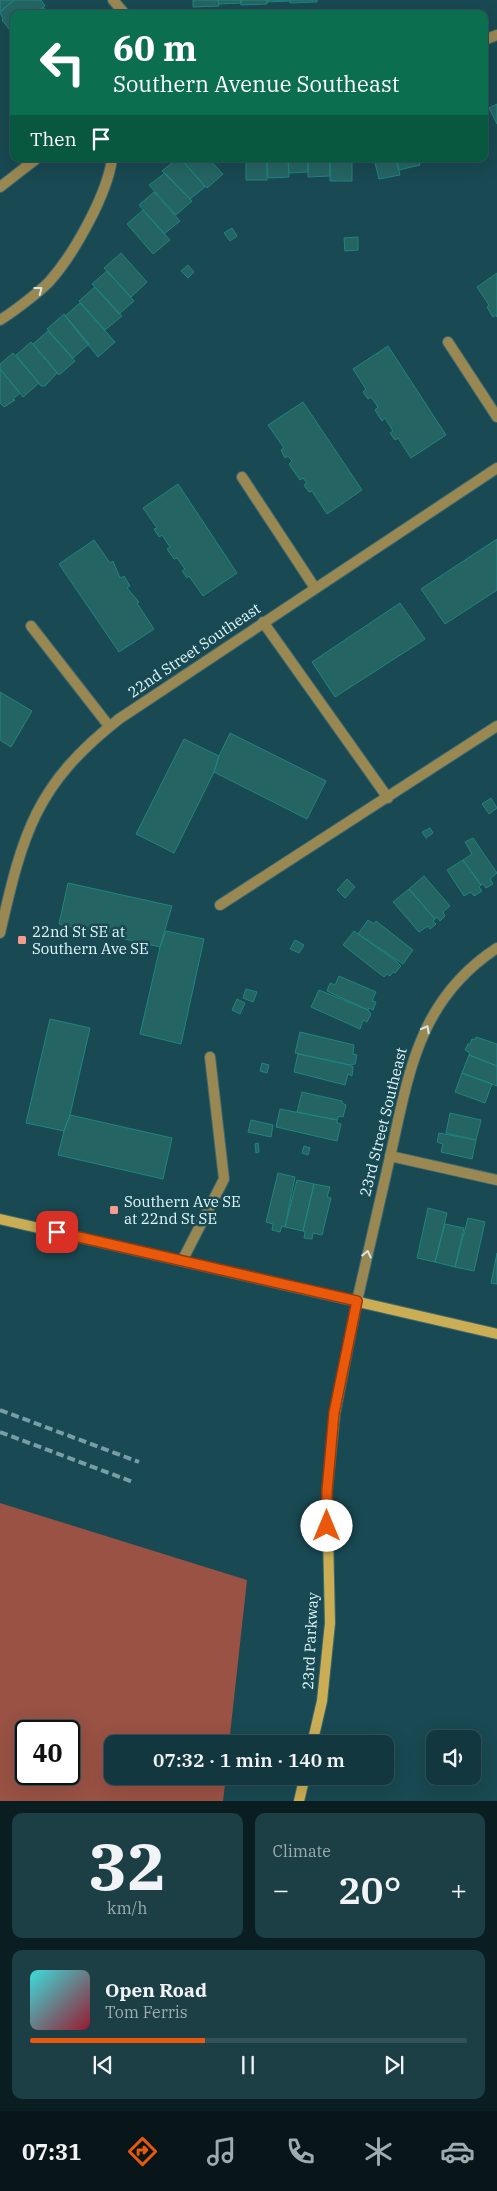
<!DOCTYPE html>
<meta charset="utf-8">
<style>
:root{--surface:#13373e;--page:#1c3f45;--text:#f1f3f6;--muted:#9dacb0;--line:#325158;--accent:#ea580c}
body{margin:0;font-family:"IBM Plex Serif",serif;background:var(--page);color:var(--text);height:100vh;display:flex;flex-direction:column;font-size:19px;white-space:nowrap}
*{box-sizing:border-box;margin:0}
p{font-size:16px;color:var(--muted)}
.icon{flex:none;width:28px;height:28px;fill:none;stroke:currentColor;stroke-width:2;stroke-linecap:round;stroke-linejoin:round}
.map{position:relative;height:1801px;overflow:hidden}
.panel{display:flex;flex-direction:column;gap:12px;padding:12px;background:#0a1e22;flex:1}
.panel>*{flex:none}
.top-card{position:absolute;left:10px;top:10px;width:478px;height:152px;border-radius:10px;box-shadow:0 5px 20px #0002,0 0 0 1px var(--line);background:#0b6e4f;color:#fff;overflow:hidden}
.tools{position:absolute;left:426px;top:1730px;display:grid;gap:10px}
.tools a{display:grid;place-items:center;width:55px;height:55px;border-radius:10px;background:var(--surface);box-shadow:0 5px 20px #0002,0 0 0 1px var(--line);font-size:25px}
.speed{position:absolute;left:15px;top:1720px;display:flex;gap:10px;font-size:25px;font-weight:700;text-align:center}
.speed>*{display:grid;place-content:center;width:65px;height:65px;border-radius:50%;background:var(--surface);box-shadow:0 5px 20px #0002,0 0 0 1px var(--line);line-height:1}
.speed .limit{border:2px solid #111;border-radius:8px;background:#fff;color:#111}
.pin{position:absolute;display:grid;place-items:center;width:42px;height:42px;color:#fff;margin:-21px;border-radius:10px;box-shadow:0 2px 8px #0006}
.me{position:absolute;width:55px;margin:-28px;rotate:0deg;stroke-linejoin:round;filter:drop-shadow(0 0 4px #0008)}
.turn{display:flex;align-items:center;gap:18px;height:105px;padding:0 20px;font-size:22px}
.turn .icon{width:65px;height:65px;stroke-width:2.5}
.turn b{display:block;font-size:35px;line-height:42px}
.then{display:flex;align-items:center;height:48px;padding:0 20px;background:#0003;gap:10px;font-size:19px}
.big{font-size:38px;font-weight:600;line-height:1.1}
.panel .card{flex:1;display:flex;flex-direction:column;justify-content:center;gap:8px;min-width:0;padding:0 18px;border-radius:10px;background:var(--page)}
.panel .dial{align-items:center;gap:0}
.dial b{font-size:65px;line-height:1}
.song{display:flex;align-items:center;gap:15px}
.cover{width:60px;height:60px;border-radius:8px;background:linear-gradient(135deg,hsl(180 70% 55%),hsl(350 70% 35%))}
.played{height:5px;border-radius:2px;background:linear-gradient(90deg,var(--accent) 40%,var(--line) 40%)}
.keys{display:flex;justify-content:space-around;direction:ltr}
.heat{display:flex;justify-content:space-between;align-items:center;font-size:28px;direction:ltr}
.panel .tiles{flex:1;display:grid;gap:12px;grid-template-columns:1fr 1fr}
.card:last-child{grid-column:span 2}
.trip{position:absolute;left:104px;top:1735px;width:290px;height:50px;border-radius:10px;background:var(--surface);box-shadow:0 5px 20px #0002,0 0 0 1px var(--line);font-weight:600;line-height:50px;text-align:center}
.dock{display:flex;height:80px;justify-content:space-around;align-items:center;background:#081619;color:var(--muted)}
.dock .icon{width:35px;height:35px}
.dock .active{color:var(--accent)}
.dock b{font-size:22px;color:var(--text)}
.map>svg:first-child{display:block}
.green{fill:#995244;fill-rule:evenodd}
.building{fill:#246563;stroke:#208582}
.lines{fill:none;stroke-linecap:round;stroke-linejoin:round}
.lane-casing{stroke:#3d6871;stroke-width:12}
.street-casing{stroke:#3d6871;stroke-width:12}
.secondary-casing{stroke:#3d6871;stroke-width:12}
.lane{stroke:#9a8852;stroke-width:10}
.street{stroke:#9a8852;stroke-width:10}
.secondary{stroke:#cbae54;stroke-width:10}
.rail{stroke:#789da4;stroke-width:4;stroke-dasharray:8 4;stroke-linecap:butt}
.oneway{stroke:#d5e7e3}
.route-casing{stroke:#983908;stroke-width:12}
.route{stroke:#ea580c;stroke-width:9}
.poi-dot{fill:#f49d8c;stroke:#194952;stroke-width:2}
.labels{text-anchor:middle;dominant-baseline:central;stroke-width:5;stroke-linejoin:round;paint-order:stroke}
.street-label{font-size:15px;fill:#dff8fd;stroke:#194952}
.poi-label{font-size:15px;fill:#dff8fd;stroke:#194952;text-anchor:start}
</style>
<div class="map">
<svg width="497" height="1801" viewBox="0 0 497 1801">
<rect width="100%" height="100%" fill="#194952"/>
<path class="green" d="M0,1503L247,1580L229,1744H112V1776H226L223,1801H0ZM26,1731H69V1774H26Z"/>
<path class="building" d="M0,0H14L0,12Z
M14,0H41L45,6L35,14H14V30L12,28L10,30L2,20L3,19L0,12Z
M193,0H218L219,6L193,7Z
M218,0H241V3L219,4Z
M241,0H267V4L241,5Z
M267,0H290V1L267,2Z
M317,0V2L290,3V0Z
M43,7L49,14H35Z
M497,104V124L489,108Z
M177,159H181L205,187L190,199L162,171Z
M181,159H209L223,174L207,188Z
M246,159H267V180H246Z
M267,159H288L289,177L268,178Z
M288,159H308V172L289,173Z
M308,159H330V176L308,177Z
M330,159H352V181H330Z
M374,159H396L400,175L379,179Z
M396,159H418L420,165L399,170Z
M165,173L192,201L176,215L149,185Z
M154,192L180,221L164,234L139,205Z
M143,210L170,240L153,254L127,224Z
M232,228L237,236L230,241L224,233Z
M358,237V250L345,251L344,238Z
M121,253L147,282L131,297L104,268Z
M188,265L194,272L188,278L181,271Z
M107,271L134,301L119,314L92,284Z
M497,273V317L496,315L493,317L487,307L489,305L477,287Z
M95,287L122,316L105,330L79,301Z
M80,303L115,342L98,357L65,316Z
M64,314L89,344L73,358L47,329Z
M48,331L75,361L59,375L33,344Z
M31,342L57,373L45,386H41L16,355Z
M388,346L446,435L411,458L398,438L395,440L390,433L393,431L385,418L382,421L375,410L378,407L371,397L368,399L363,392L366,389L353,369Z
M13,353L39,383L23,397L0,369V364Z
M0,369L20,393L13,399L15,400L4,407L0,403Z
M303,402L362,490L327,514L312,491L309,492L304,485L307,483L303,478L300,480L293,470L289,464L292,461L288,456L285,458L281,450L284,448L268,425Z
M178,484L237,573L203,596L189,576L187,578L182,571L185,569L177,558L174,559L167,549L170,547L162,535L159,537L154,529L157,528L143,508Z
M497,539V590L445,624L421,589Z
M94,540L110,563L113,561L120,578L124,576L130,586L127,588L139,602L137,603L154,629L119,652L59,564Z
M400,603L425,639L335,697L312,662Z
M0,692L32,711L11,747L0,740Z
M230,733L326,781L307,819L214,772L219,756Z
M184,739L219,756L214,772L174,853L136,834Z
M491,798L497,808L489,814L482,804Z
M430,828L433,833L426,838L422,832Z
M473,838L497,873L490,879L493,884L486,888L483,884L481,885L463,860L472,854L465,842Z
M463,860L481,885L479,887L482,891L474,896L471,892L464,896L447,870Z
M424,876L450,906L443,912L445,916L440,921L437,917L435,919L409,889Z
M347,879L355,887L345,898L337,890Z
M68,883L172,906L160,947L59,924Z
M409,889L435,919L433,921L436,924L430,929L428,926L419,932L393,902Z
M368,920L374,924L376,921L413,950L403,964L358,934Z
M166,931L204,939L181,1044L140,1034L160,947Z
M354,931L396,961L401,966L395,973L393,972L390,976L387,974L384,977L343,945Z
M295,940L304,945L299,953L290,949Z
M339,976L376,992L372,1001L376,1002L373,1010L369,1008L368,1010L327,991L330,983L335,985Z
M246,989L257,992L253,1002L243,998Z
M319,990L368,1010L371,1014L367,1022L363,1020L360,1029L311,1007Z
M237,999L245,1003L240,1014L232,1010Z
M50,1019L90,1028L70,1115L64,1131L26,1123Z
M300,1032L354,1045L353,1054L357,1055L355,1064L350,1065L295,1053Z
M476,1037L497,1044V1066L469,1055L470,1053L465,1050L468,1044H470L472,1039L475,1040Z
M298,1054L350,1065L353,1067L352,1076L348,1074L345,1085L294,1072Z
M469,1055L497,1066V1086L462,1073Z
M262,1063L269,1065L267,1073L260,1071Z
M462,1073L492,1084L485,1103L455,1092Z
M302,1092L342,1101V1103L346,1105L343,1117L339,1116L337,1120L297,1112Z
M280,1109L337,1120V1123L341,1124L337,1141L276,1127Z
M450,1113L481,1120L476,1140L446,1133Z
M70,1115L172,1138L163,1179L58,1155L64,1131Z
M251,1120L273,1125L271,1137L248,1132Z
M439,1133L476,1140L472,1159L441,1152L443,1144L437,1142Z
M258,1143L259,1152L256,1153L255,1144Z
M304,1146L310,1148L308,1155L302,1153Z
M278,1173L295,1177L285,1227L282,1226L280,1232L272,1230L273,1224L266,1222Z
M297,1180L314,1184L303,1231L285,1227Z
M314,1184L330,1187L327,1197L331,1198L322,1235L313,1233L312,1239L304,1238L305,1232L303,1231Z
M428,1208L447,1213L435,1262L417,1258Z
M468,1218L485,1222L474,1271L455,1267Z
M445,1224L464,1228L455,1267L435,1262Z
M497,1253V1284L491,1283Z"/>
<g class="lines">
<defs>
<path id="lane" d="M0,320C12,313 39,292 49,282C74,254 107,195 112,159
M448,342L497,417
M242,477L315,588
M263,622L388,798
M31,626L109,726
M220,905L497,726
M390,1156L497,1180
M182,1261L224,1179L210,1057"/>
<path id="street" d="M113,0L125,14
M484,40L497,35
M0,187L36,159
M0,933C23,833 35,785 119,719L497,468
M357,1301C368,1253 379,1205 390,1157C409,1073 418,1000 497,948"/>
<path id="secondary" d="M0,1219L497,1334
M312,1744L322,1701L330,1623L327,1491L335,1413L357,1301
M299,1801L305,1776"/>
</defs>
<use href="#lane" class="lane-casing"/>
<use href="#street" class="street-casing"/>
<use href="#secondary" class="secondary-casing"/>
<use href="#lane" class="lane"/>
<use href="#street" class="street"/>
<use href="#secondary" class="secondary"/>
<path class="rail" d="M0,1410L139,1462
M0,1432L133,1482"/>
</g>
<defs><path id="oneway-chevron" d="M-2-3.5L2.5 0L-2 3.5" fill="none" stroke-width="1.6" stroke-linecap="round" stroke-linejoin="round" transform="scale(1.25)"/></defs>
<g class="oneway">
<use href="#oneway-chevron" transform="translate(39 290) rotate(-38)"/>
<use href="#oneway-chevron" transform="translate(426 1029) rotate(-62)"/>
<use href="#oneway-chevron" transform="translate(367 1254) rotate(-77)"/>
</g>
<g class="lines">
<defs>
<path id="route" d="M57,1232L357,1301L334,1413L327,1491V1526"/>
</defs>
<use href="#route" class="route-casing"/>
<use href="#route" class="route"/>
</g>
<g class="poi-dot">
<rect x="17" y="935" width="10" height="10" rx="2.5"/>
<rect x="109" y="1205" width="10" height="10" rx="2.5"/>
</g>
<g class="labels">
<g class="street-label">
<text transform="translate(194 650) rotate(-34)">22nd Street Southeast</text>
<text transform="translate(383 1122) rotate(-76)">23rd Street Southeast</text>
<text transform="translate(310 1641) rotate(-87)">23rd Parkway</text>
</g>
<g class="poi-label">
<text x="32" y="931">22nd St SE at<tspan x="32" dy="17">Southern Ave SE</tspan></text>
<text x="124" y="1201">Southern Ave SE<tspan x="124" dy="17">at 22nd St SE</tspan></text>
</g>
</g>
</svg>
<div class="tools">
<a><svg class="icon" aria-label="sound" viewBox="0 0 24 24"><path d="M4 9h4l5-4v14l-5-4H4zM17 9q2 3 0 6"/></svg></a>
</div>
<div class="speed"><div class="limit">40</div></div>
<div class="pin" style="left:57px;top:1232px;background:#d93025"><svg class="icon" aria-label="arrive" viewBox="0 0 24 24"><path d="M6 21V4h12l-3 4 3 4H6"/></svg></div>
<svg class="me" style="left:327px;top:1526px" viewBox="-20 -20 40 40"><circle r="19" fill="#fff"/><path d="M0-13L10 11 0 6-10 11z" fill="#ea580c"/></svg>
<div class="trip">07:32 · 1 min · 140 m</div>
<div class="top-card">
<div class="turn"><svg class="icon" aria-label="left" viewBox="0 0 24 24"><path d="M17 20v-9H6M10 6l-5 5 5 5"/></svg><div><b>60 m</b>Southern Avenue Southeast</div></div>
<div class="then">Then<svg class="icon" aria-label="arrive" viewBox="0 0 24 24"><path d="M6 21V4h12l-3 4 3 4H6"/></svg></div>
</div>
</div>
<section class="panel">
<div class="tiles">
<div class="card dial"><b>32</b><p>km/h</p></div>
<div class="card"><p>Climate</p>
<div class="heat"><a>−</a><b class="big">20°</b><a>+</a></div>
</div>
<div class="card">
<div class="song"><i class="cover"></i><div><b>Open Road</b><p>Tom Ferris</p></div></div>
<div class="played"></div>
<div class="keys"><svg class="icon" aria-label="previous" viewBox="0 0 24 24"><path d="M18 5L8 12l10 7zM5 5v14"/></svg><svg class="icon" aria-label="pause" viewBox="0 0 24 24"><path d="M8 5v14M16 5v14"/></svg><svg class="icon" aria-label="next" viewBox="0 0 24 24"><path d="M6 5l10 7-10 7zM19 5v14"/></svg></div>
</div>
</div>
</section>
<nav class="dock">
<b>07:31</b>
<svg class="icon active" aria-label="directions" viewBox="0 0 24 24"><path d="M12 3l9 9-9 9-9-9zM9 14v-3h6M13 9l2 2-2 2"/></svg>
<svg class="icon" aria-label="music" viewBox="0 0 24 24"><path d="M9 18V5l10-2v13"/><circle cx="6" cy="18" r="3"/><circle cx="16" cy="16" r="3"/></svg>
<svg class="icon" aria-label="phone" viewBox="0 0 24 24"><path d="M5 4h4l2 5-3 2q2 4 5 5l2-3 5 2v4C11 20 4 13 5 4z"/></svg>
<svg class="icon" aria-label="climate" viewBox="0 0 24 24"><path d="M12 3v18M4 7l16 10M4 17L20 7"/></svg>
<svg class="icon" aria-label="car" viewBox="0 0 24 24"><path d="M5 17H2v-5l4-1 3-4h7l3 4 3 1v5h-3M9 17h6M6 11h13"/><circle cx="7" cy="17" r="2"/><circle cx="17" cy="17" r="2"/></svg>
</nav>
